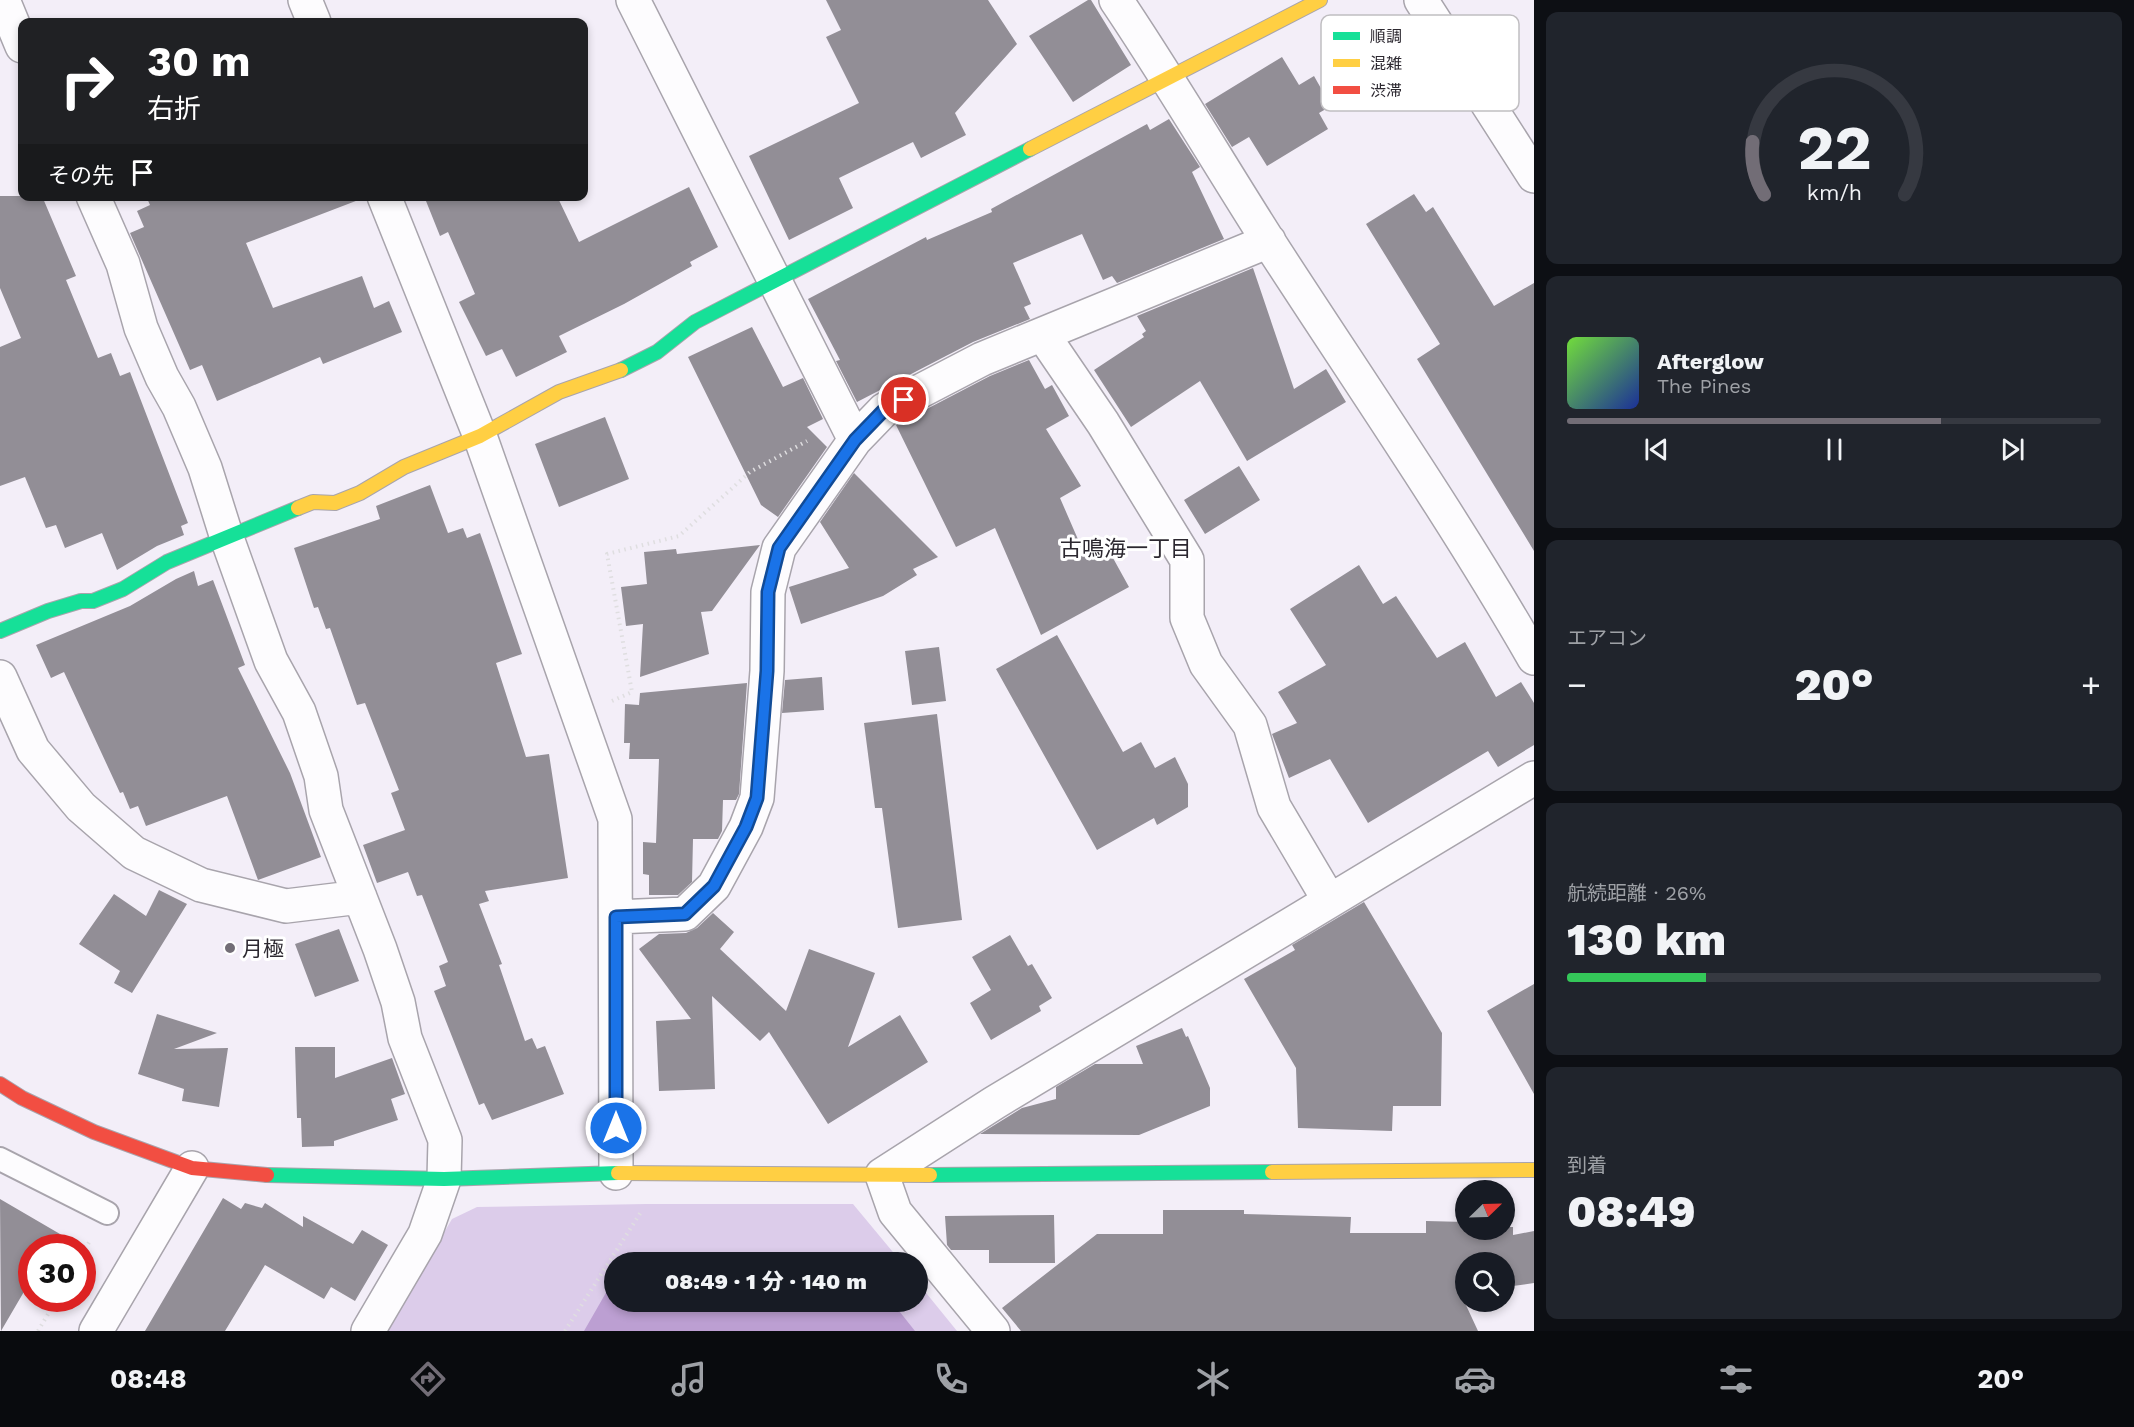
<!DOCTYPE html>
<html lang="ja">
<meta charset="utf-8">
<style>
:root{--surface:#171b24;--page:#20242c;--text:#f1f3f6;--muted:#9ea1a6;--line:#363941;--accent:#726d76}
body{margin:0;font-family:"Work Sans","Noto Sans JP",sans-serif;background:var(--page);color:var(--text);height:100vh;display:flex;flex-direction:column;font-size:22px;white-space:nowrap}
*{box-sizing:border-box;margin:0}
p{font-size:20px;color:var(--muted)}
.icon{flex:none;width:33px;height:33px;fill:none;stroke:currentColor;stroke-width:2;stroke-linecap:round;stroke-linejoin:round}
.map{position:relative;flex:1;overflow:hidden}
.details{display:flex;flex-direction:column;gap:12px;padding:12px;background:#0d0f14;width:600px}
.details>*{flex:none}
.top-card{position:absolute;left:18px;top:18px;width:570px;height:183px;border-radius:12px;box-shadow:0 3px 9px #0003;background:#202124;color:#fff;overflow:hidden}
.needle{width:39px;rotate:67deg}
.fabs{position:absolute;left:1455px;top:1180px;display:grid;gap:12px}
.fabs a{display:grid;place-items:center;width:60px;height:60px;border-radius:50%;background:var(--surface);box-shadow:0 3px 9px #0003;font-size:30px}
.speed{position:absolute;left:18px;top:1234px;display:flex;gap:12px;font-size:30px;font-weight:700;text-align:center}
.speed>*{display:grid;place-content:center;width:78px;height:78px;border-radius:50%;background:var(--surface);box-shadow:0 3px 9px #0003;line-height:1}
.speed .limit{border:9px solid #d22;background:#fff;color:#111}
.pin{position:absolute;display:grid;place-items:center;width:51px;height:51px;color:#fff;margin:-26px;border:3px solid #fff;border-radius:50%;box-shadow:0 2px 6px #0007}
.me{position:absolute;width:66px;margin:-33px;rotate:0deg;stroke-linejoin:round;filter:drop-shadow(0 0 4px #0008)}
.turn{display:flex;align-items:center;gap:21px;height:126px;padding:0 30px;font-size:27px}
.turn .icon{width:78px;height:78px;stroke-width:2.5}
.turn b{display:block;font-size:42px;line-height:51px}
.then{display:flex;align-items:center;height:57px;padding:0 30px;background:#0003;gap:12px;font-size:22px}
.big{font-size:45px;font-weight:800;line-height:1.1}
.details .widget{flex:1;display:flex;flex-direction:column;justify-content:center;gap:9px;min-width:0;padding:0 21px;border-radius:12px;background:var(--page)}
.details .dial{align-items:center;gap:0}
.dial svg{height:156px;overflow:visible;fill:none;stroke:var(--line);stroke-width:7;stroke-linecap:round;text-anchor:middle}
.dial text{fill:var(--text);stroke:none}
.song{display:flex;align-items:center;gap:18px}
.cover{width:72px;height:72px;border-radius:9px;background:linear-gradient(135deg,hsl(100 70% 55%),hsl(230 70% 35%))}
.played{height:6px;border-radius:3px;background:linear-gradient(90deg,var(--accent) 70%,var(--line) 70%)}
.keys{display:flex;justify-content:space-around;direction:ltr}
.heat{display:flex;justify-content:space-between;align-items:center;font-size:33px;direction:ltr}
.charge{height:9px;border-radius:4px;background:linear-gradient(90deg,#34c759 26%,var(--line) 0)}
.trip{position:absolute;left:604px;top:1252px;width:324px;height:60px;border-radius:30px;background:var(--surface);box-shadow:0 3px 9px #0003;font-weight:800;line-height:60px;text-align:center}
.tab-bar{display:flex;height:96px;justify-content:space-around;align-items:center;background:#090b0e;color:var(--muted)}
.tab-bar .icon{width:42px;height:42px}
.tab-bar .active{color:var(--accent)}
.tab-bar b{font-size:27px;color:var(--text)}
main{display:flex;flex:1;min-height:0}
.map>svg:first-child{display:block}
.green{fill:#dcccea}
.water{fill:#bc9fd2}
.building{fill:#928e96}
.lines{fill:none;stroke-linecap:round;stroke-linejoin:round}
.lane-casing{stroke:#a8a4ac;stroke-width:26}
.street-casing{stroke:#a8a4ac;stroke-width:36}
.fast-casing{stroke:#a8a4ac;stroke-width:16}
.slow-casing{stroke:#a8a4ac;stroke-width:16}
.jam-casing{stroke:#a8a4ac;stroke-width:16}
.path{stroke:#dfdee0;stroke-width:4;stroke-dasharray:1.5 4.5;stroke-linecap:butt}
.lane{stroke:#fdfcfe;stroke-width:22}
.street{stroke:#fdfcfe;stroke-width:33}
.fast{stroke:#16e098;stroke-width:14}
.slow{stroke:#ffcf43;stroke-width:14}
.jam{stroke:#f24e42;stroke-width:14}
.route-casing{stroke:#114b97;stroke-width:15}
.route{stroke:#1a73e8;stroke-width:10}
.poi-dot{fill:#726d76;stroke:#fff;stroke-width:2}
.labels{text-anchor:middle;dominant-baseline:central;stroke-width:6;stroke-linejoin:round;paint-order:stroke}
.poi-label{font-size:21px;fill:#2c2830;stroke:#fff;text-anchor:start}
.neighbourhood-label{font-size:22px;fill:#2c2830;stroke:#fff}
.key{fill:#fff;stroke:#c0bec1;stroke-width:1.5}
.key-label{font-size:16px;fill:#2c2830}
</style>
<main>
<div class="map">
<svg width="1534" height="1331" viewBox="0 0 1534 1331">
<rect width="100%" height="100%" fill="#f3eef8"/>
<path class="green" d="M646,1204H853L902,1263H615V1302H918V1283L957,1331H386L452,1219L477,1207Z"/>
<path class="water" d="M831,1253L849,1263H623L625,1260Z
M615,1277V1302H892L915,1331H584Z"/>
<path class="building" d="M826,0H988L1017,44L955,113L966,135L921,158L913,142L839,178L853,208L789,240L749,156L859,103L826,37L841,30Z
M1088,0H1091L1131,65L1073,102L1029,36Z
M1282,57L1299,85L1314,76L1331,106L1319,113L1328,129L1267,166L1249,137L1232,147L1205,104Z
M1169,119L1200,167L1192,172L1224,239L1117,283L1112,276L1103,280L1082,234L1013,263L1031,304L1024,307L1030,319L973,342L857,402L836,361L840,360L808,299L926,237L927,240L992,212L991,209L1147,124L1150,130Z
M689,187L718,247L690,262L692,266L624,304L559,336L567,352L516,377L502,349L486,356L459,302L475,294L448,232L440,236L424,196H557L579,242Z
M1414,194L1426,212L1433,207L1494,306L1534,283V551L1417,359L1440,344L1366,224Z
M0,196H42L76,276L66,280L98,358L111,353L120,376L130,372L188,523L181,526L184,535L157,546L117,570L102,533L65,548L56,525L46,528L25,477L0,486V347L21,338L0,288Z
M146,196H361V199L246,243L273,308L362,276L374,308L389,301L402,332L323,364L320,357L217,401L202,365L190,370L130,233L144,227L137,211L150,205Z
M1253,268L1294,389L1326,369L1346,402L1247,461L1200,381L1131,427L1094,370L1144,337L1142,334L1146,331L1137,316Z
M752,327L783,387L803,378L823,419L807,427L827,447L778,517L761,505L688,357Z
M1029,360L1045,389L1052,385L1069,416L1046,429L1081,486L1060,498L1087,560L1108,549L1129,587L1041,635L995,528L956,547L896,425L990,376Z
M605,417L629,479L559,507L535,444Z
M1239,466L1260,500L1205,534L1184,500Z
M854,473L938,557L913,569L917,575L883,596L801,624L789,587L849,568L820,522Z
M430,485L448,533L463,528L467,538L480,533L491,564L522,654L496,663L526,757L549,754L568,878L485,891L489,901L479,904L502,964L499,965L525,1041L532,1038L537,1049L545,1046L564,1094L492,1120L484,1103L479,1105L434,991L446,986L439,966L448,962L422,895L417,896L408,872L377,883L363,845L405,830L391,793L399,790L365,703L357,705L330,628L326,629L318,607L314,608L294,548L380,519L376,506Z
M760,545L712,611L701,612L709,654L640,677L643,624L626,626L621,587L647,584L644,552L676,549L677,554Z
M1359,565L1383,604L1396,596L1437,658L1465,642L1496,697L1521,682L1534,703V745L1498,767L1488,751L1368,823L1330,759L1289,778L1272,734L1297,723L1278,692L1326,665L1290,609Z
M194,571L198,586L213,580L245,665L238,668L290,773L321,857L258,880L227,796L146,826L138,806L130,809L123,792L120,793L64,672L51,678L36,645L130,606L176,579Z
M1057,635L1123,752L1141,742L1155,768L1175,757L1188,784V807L1157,825L1154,818L1097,850L996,669Z
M939,647L946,701L912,705L905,651Z
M822,677L824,710L782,713L785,680Z
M747,683L739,794L736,800H723L722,831L718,839H693L692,882L678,895H649V875L643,874V842L656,843L659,759H629L630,743H624L625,704L639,705L640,693Z
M937,714L962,920L898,928L882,808H875L864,723Z
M159,890L187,904L132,993L114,983L120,971L79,944L114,894L146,916Z
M1364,902L1442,1033L1441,1106H1393L1392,1131L1298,1128L1296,1068L1244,979L1295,950L1292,945Z
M713,913L734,932L720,949L786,1011L809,949L875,973L848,1047L900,1015L928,1062L828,1124L769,1032L760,1041L712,996L715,1089L659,1091L656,1021L691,1019L639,949L659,934L686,933L697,928Z
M339,929L359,981L315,997L295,944Z
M1010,935L1028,966L1032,964L1052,998L1039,1006L1041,1011L991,1040L970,1003L991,990L972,957Z
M1534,984V1094L1487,1011Z
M157,1014L217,1033L174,1049L228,1048L219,1107L182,1101L184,1089L138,1074Z
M1182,1028L1186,1037L1188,1036L1210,1088V1106L1139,1135L980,1134L1022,1108L1056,1099V1087L1095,1064H1143L1136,1046Z
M295,1047H335V1078L392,1058L405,1094L391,1099L398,1120L334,1141V1146L302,1147L301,1118H297Z
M223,1198L241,1209L245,1203L262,1208L265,1203L303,1227V1216L353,1244L362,1230L388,1245L355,1301L331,1287L324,1299L265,1265L225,1331H145Z
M0,1199L84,1248H32V1278L1,1331Z
M1163,1210H1244V1214L1351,1217L1350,1233H1426V1221L1466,1222V1230H1504V1227H1513V1235L1534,1231V1283L1513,1286V1291H1504V1263H1466V1290H1459L1478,1331H1021L1002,1308L1097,1234H1163Z
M1054,1215L1055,1263H989V1250H951L947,1245L945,1216Z"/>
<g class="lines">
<defs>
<path id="lane" d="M0,1159L107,1213"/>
<path id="street" d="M3,0L22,46
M305,0L314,22
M1116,0C1172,83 1222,169 1276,253C1363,387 1454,519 1534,658
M1421,0L1534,176
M93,196L123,264L141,328L162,377L179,407L205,468L227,538L271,661L299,712L321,776L326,810L380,949L398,1002L405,1038L445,1140L444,1179L425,1234L368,1331
M384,196L480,436L615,819L616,1173
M1043,335L1103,423L1187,560V618L1206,664L1250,725L1274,807L1329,900
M855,440L884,410L982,359L1269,241
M0,677L33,750L81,807L134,853L201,885L286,906L360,897
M616,917L685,914L714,886L746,827L757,798L767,671L768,592L779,548L855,440L633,0
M96,1331L192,1168
M993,1331L895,1212L882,1175L994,1103L1534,778"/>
<path id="fast" d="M621,370L657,352L695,322L1030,149
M0,631L48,611L81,601H93L123,589L167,562L298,508
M267,1175L444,1179L618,1173
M930,1175L1272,1172"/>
<path id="slow" d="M1030,149L1320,0
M298,508L313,502L335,503L360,493L404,467L480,436L559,392L621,370
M1272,1172L1534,1170
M618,1173L930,1175"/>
<path id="jam" d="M0,1084L22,1098L94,1132L192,1168L267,1175"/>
</defs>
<use href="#lane" class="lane-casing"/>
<use href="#street" class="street-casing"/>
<use href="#fast" class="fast-casing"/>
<use href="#slow" class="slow-casing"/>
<use href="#jam" class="jam-casing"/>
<path class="path" d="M612,701L632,692L607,554L679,536L750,472L807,441
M82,1254L91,1239
M38,1331L57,1299
M565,1331L641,1212"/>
<use href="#lane" class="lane"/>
<use href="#street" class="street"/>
<use href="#fast" class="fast"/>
<use href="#slow" class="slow"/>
<use href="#jam" class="jam"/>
</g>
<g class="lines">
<defs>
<path id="route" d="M616,1128V917L685,914L714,886L746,827L757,798L767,671L768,592L779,548L855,440L884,410L904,400"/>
</defs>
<use href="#route" class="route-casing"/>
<use href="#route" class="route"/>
</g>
<circle class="poi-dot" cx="230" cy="948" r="6"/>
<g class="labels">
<g class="poi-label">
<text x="242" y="948">月極</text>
</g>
<g class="neighbourhood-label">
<text x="1126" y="548">古鳴海一丁目</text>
</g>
</g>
<rect x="1321" y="15" width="198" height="96" rx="9" class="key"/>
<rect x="1333" y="32" width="27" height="8" fill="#16e098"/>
<rect x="1333" y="59" width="27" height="8" fill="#ffcf43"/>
<rect x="1333" y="86" width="27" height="8" fill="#f24e42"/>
<g class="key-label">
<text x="1370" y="42">順調</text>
<text x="1370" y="69">混雑</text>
<text x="1370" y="96">渋滞</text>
</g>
</svg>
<div class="fabs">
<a><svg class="needle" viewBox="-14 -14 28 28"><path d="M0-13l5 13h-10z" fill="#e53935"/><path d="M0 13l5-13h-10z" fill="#9ea1a6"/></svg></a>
<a><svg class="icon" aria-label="search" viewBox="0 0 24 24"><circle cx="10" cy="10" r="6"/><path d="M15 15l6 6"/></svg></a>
</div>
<div class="speed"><div class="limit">30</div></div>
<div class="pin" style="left:904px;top:400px;background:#d93025"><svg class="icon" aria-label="arrive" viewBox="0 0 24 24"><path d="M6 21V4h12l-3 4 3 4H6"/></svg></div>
<svg class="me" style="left:616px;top:1128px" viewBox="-20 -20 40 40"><circle r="17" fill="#1a73e8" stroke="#fff" stroke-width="3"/><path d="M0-11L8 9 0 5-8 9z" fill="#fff"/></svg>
<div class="trip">08:49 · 1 分 · 140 m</div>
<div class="top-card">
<div class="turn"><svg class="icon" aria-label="right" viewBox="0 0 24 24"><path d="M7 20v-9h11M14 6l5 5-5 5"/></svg><div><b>30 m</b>右折</div></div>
<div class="then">その先<svg class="icon" aria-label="arrive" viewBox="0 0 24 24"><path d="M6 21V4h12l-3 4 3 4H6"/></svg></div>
</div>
</div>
<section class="details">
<div class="widget dial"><svg viewBox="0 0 100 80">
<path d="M14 69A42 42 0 1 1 86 69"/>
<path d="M14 69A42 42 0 0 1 8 42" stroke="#726d76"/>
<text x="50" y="56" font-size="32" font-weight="700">22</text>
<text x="50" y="72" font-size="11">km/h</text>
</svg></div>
<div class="widget">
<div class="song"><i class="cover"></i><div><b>Afterglow</b><p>The Pines</p></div></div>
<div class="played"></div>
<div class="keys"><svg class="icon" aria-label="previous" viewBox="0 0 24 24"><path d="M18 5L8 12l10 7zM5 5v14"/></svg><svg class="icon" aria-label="pause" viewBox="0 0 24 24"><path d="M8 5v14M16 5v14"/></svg><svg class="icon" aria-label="next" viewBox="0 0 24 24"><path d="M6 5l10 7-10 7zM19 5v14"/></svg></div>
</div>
<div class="widget"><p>エアコン</p>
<div class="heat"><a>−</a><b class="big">20°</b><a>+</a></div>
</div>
<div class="widget"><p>航続距離 · 26%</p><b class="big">130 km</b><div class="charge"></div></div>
<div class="widget"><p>到着</p><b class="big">08:49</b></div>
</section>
</main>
<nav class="tab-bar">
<b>08:48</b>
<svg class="icon active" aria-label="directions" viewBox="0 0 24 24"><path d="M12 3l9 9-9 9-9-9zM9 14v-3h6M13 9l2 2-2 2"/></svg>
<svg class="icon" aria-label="music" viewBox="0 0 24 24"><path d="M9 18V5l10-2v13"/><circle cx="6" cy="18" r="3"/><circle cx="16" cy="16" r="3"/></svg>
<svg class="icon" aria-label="phone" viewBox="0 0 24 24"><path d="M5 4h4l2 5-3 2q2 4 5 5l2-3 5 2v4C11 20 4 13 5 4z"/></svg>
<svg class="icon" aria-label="climate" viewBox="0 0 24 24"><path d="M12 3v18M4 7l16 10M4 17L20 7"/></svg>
<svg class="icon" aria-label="car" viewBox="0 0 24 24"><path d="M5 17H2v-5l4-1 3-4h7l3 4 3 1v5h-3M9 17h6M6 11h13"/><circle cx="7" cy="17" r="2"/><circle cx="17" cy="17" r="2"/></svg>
<svg class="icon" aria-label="filters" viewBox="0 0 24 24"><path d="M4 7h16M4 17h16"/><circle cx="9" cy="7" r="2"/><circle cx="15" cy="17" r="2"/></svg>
<b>20°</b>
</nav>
